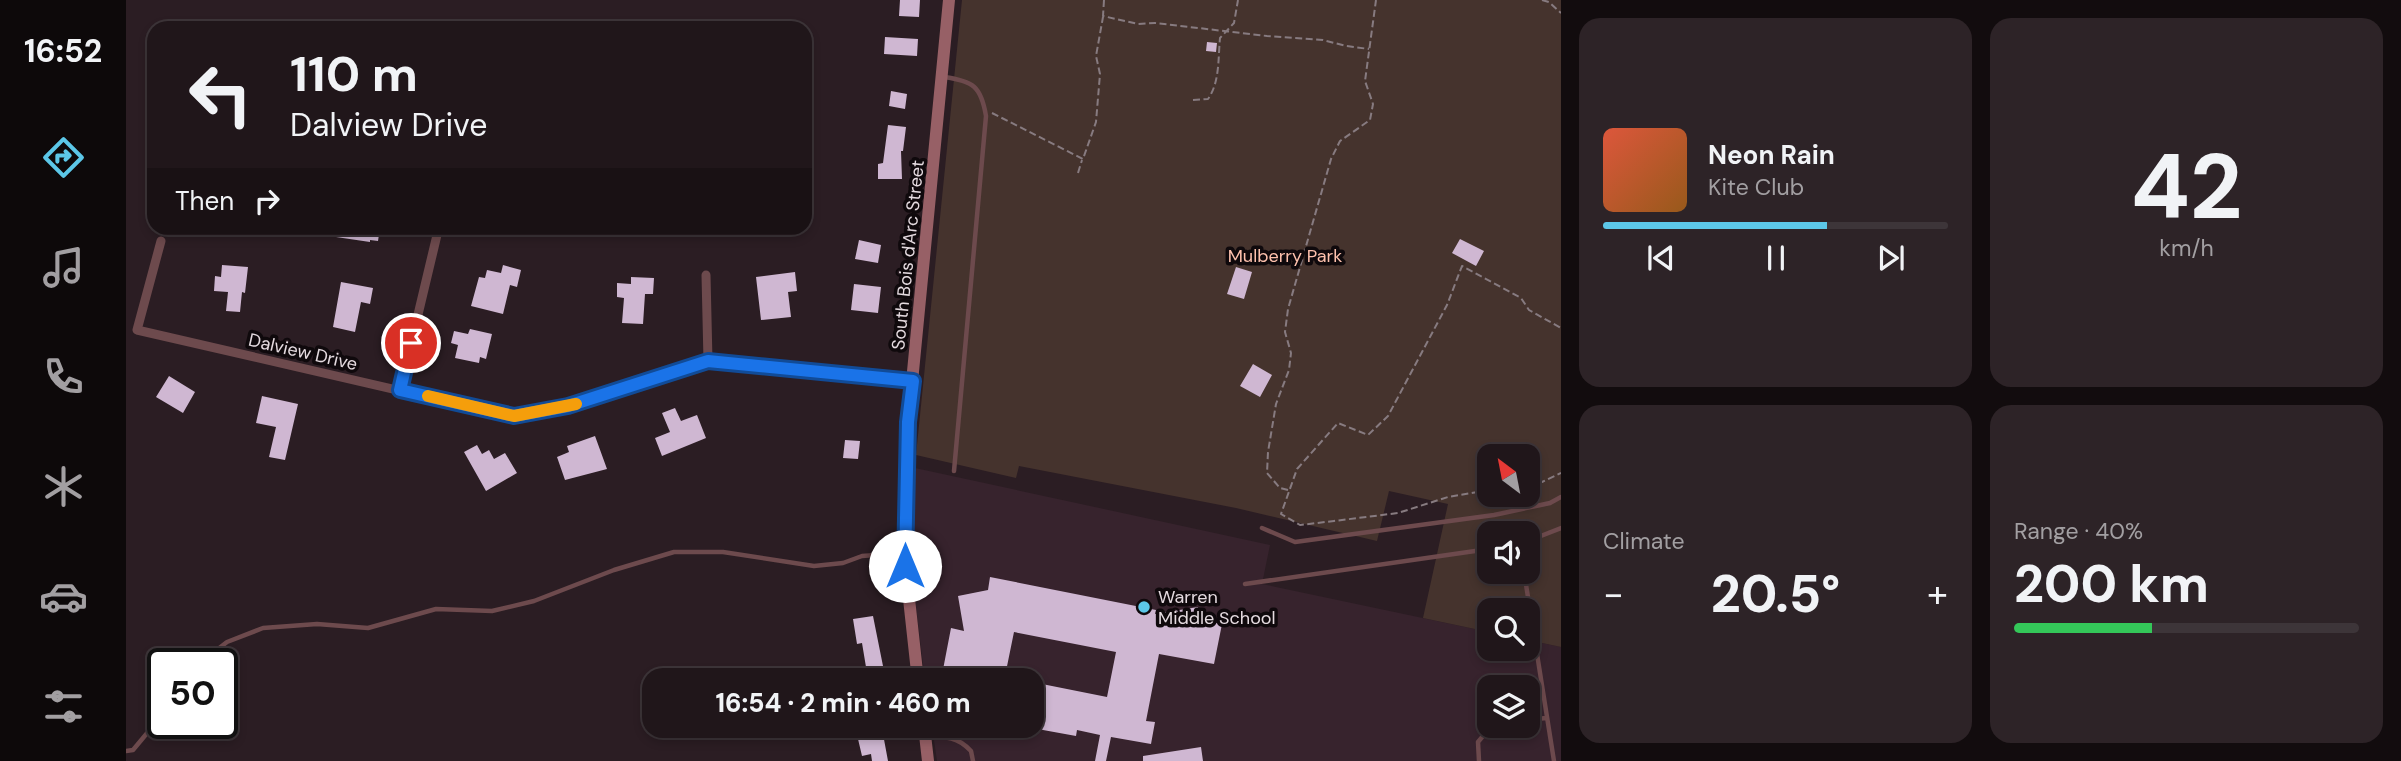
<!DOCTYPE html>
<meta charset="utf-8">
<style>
:root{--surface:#20161a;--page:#2d2327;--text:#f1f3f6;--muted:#a29fa2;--line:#3d3539;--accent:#5cc7e8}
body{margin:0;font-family:"DM Sans",sans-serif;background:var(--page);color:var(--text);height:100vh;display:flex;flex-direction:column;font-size:26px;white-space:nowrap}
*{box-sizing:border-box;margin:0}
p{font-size:23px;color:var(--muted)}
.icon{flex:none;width:38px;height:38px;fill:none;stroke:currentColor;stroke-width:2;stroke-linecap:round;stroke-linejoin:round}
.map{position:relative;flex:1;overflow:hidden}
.side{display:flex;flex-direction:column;gap:18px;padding:18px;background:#120c0e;width:840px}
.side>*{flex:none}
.banner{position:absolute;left:21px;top:21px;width:665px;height:214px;border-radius:21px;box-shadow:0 4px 10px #0003,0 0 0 2px var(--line);background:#20161a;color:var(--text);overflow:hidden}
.needle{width:46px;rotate:328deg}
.tools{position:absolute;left:1351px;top:444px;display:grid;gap:14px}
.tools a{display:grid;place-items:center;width:63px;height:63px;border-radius:14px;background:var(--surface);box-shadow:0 4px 10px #0003,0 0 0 2px var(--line);font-size:35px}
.speed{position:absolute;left:21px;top:648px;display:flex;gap:14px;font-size:35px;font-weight:700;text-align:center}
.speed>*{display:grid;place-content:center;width:91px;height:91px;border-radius:50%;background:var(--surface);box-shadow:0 4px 10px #0003,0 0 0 2px var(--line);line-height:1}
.speed .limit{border:4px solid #111;border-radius:10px;background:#fff;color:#111}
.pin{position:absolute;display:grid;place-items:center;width:60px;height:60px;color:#fff;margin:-30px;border:4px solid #fff;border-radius:50%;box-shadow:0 2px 7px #0007}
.me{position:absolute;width:77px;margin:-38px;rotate:0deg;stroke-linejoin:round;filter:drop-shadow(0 0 5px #0008)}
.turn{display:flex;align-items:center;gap:24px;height:147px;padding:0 28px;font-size:32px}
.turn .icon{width:91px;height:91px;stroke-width:2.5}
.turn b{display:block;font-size:49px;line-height:60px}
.then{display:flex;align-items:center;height:66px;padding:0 28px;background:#0003;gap:14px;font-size:26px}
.big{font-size:52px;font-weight:800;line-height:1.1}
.side .card{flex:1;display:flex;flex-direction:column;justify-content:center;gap:10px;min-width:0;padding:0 24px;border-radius:21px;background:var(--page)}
.side .dial{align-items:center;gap:0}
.dial b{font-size:91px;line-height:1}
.song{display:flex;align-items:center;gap:21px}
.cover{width:84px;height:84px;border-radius:10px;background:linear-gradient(135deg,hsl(10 70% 55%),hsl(30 70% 35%))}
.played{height:7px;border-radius:4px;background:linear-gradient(90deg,var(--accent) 65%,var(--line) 65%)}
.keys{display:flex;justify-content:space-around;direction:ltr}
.heat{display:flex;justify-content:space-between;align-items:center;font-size:38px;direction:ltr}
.charge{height:10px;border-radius:5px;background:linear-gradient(90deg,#34c759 40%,var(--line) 0)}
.side .tiles{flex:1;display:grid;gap:18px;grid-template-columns:repeat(2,1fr)}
.trip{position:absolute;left:516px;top:668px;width:402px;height:70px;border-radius:21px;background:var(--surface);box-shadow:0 4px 10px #0003,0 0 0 2px var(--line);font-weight:800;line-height:70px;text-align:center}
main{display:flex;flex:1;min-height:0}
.dock{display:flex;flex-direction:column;width:126px;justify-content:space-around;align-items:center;background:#0d090a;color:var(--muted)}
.dock .icon{width:49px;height:49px}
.dock .current{color:var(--accent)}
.dock b{font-size:32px;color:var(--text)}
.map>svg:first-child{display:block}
.built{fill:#37232d;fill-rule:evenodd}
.green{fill:#45332d;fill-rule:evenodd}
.building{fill:#cfb7d2}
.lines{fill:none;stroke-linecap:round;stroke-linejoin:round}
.path{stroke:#877b80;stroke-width:2;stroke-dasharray:7 3.5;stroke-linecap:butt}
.lane{stroke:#6d4a4d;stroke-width:4.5}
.street{stroke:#6d4a4d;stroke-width:9}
.secondary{stroke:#976066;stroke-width:12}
.route-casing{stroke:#114b97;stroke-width:18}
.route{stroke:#1a73e8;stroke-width:12}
.slow{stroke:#f59e0b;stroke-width:12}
.poi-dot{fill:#5cc7e8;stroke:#0f090c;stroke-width:2.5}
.labels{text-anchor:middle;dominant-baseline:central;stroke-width:7;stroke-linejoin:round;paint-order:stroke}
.street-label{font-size:18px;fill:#e5dbe0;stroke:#0f090c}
.park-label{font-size:18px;fill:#ffc2ae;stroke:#0f090c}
.poi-label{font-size:18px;fill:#e5dbe0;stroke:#0f090c;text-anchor:start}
</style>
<main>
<nav class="dock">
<b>16:52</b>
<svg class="icon current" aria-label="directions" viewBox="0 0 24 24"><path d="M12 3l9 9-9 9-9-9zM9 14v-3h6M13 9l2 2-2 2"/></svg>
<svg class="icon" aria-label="music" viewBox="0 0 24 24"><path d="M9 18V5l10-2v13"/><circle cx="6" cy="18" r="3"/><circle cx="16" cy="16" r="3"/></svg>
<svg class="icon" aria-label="phone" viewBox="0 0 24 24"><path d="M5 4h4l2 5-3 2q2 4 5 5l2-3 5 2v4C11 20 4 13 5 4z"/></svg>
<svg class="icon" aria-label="climate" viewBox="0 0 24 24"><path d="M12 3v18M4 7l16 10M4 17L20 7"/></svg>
<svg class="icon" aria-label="car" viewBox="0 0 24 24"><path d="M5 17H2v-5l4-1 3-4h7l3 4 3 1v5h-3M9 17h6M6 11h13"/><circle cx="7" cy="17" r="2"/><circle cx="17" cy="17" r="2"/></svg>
<svg class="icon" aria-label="filters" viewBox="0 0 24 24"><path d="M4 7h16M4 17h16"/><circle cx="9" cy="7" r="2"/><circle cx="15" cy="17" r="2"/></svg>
</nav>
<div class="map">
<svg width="1435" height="761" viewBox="0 0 1435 761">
<rect width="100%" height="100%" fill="#2b1d23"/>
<path class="built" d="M789,468L1144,545L1136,584L1363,632V649H1402V640L1435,647V761H811L806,726H906V681H799L785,565ZM1363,688H1402V726H1363Z"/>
<path class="green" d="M836,0H1435V647L1402,640V611H1363V632L1297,618L1322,504L1263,491L1251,541L1110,508L893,466L890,478L790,455ZM1363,457H1402V495H1363ZM1363,534H1402V572H1363Z"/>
<path class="building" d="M774,0H794L793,17L773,16Z
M759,37L792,39L791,56L758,54Z
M1081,42L1091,43L1090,52L1080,51Z
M765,91L781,94L779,109L763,106Z
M762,125L780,127L777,151H775L776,179H752V164L757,163Z
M212,228H254L252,241L244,240V242L210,237Z
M1334,239L1358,251L1350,266L1326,253Z
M733,240L755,245L752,263L729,259Z
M96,265L122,267L119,293L116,292L114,312L100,311L102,292L88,291L89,276L95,277Z
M377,265L395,270L391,287L384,285L377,314L345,306L353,277L359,278L361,270L375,273Z
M1110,267L1126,272L1118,299L1101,294Z
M669,272L671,291L662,292L665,317L635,320L630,277Z
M505,277L528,278L527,294H519L517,324L496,323L498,298L491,297V283L505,284Z
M215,282L247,288L244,304L235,302L229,332L207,327Z
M728,284L755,287L752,313L725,310Z
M344,329L366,334L360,359L354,357L353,363L329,358L332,345L325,343L328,331L342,334Z
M1127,364L1146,375L1134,397L1114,386Z
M43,376L69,392L57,413L30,397Z
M136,396L172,404L159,460L143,457L150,427L130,423Z
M549,408L555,421L571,415L580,438L536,456L529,438L544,432L536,413Z
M469,436L481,469L439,480L431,457L443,452L441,446Z
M719,440L734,441L732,459L717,458Z
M351,445L356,454L363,450L368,459L379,453L391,473L360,491L338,452Z
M864,577L1030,610L1029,614L1072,607L1073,620L1096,624L1088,664L1033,654L1020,721L1029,722L1025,744L985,737L980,761H969L974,735L951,730L950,736L906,728V682L981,697L990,652L888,632L878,681L815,680L825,628L838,631L832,596L862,590Z
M747,616L759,676L742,679L736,643L731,644L727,619Z
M757,734L762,761H746L745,754L736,756L732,739Z
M1075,747L1077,761H1017V756Z"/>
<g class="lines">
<path class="path" d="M978,0L977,16L1012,24L1029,23L1141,36L1197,40L1220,46L1243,49
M1416,0L1423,2L1435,13
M1067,100L1082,99C1094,82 1092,58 1094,38L1108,23L1112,0
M866,113L957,159L970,122L974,74L970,56L977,17
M952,173L956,160
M1402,485L1416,482L1435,473
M1162,490L1154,488L1141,473L1142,452L1150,404L1163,370L1165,353L1159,332L1162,309L1205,159L1214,141L1244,120L1247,104L1239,81L1250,0
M1363,490L1322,497L1272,513L1208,521L1174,525L1155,514L1171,469L1212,423L1242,435L1262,416L1321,305L1336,266L1395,298L1403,310L1435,328"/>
<path class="lane" d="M818,77C847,81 855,86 860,116L828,471
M1136,528L1169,542L1368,515L1424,503L1435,497
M1402,541L1435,528
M1398,572L1428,761
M1119,584L1363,549
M74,663L101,642L137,628L191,624L242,628L310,609L366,611L408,601L488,570L548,552H597L688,566L717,563L736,556L778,553
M1402,720L1420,718
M802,738C820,736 832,737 845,751L847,761
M0,751L7,750L37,714
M1353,761L1352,742L1362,730L1374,726"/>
<path class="street" d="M35,241L11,330L388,417L442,406L582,361L787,381
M580,275L582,361
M274,390L311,235"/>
<path class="secondary" d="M792,681L778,553L782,423L823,0
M798,726L802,761"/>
</g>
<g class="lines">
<defs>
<path id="route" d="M285,343L274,390L388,416L442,406L582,361L787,381L782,422L779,566"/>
</defs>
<use href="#route" class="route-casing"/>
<use href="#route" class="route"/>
<path class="slow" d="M302,396L388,416L450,404"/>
</g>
<circle class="poi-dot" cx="1018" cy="607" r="7"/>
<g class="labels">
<g class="street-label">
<text transform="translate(782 255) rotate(-84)">South Bois d'Arc Street</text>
<text transform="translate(177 352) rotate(13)">Dalview Drive</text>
</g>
<g class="park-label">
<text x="1159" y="256">Mulberry Park</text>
</g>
<g class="poi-label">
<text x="1032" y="597">Warren<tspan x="1032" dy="21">Middle School</tspan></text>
</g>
</g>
</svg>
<div class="tools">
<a><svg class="needle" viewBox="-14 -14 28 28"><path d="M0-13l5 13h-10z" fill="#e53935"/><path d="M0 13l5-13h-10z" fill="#a29fa2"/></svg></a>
<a><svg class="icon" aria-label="sound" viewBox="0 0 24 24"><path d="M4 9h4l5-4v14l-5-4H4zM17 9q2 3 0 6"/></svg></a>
<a><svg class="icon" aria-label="search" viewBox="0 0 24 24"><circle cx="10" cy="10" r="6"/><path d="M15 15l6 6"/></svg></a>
<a><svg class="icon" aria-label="layers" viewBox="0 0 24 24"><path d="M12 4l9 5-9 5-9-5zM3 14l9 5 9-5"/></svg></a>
</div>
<div class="speed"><div class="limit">50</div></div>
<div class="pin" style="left:285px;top:343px;background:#d93025"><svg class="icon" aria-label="arrive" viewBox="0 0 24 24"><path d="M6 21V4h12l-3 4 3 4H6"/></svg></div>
<svg class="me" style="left:779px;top:566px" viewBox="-20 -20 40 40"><circle r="19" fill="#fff"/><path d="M0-13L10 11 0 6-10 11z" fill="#1a73e8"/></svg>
<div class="trip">16:54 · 2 min · 460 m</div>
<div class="banner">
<div class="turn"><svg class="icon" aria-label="left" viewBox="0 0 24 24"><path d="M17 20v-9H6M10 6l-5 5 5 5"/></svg><div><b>110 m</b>Dalview Drive</div></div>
<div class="then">Then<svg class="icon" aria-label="right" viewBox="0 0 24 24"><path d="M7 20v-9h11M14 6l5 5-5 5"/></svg></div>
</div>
</div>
<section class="side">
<div class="tiles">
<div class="card">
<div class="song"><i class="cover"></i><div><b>Neon Rain</b><p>Kite Club</p></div></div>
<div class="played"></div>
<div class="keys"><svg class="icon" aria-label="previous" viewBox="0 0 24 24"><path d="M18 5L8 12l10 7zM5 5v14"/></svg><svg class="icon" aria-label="pause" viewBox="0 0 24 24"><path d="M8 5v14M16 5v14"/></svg><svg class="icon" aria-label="next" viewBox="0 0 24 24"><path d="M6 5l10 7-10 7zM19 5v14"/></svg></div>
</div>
<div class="card dial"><b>42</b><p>km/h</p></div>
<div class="card"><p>Climate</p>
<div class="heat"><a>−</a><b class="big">20.5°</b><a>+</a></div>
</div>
<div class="card"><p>Range · 40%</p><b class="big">200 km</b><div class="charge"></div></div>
</div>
</section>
</main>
